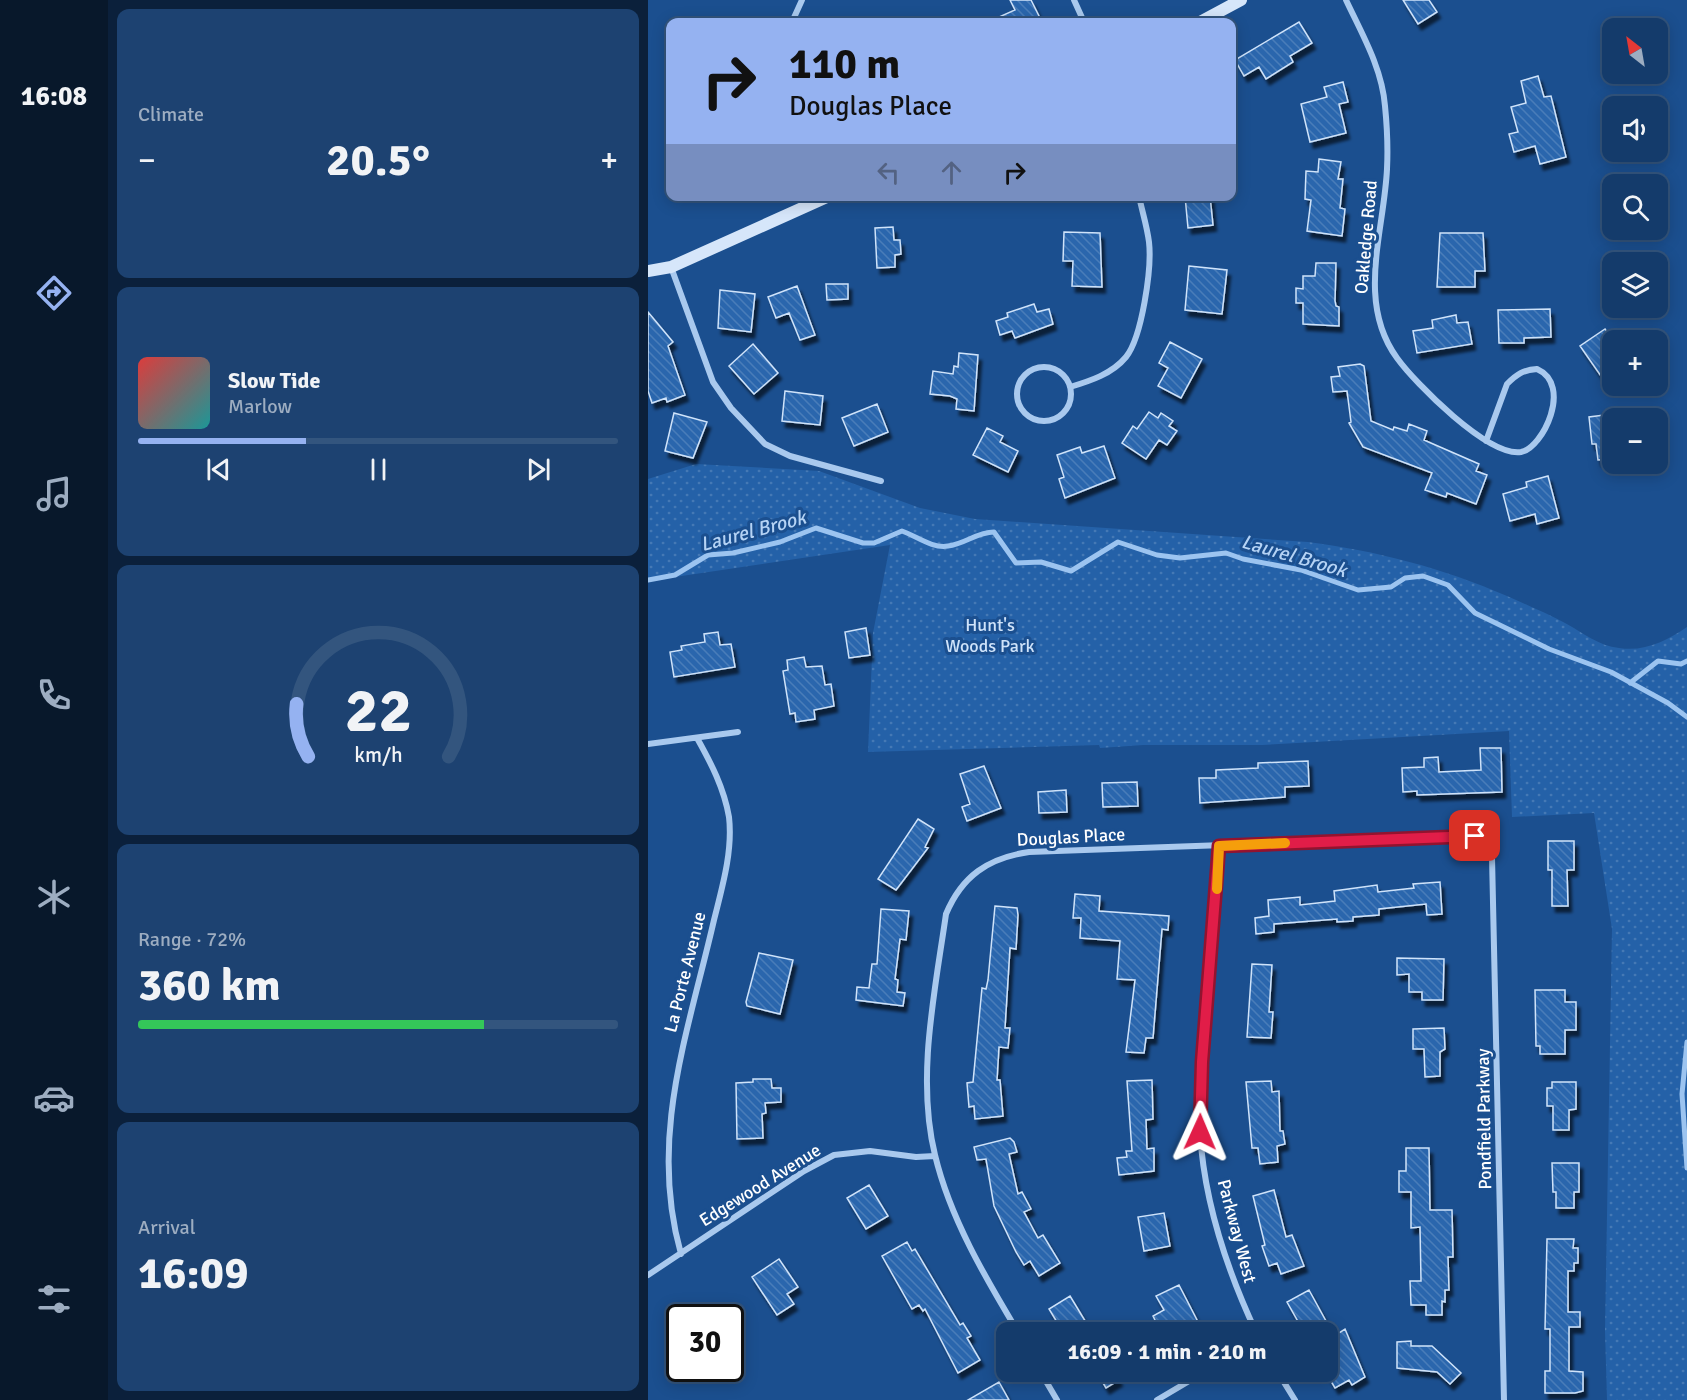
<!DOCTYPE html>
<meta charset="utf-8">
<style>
:root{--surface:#143b6b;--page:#1d4271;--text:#f1f3f6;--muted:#9dadc1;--line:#33557e;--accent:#95b2f1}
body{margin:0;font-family:Signika,sans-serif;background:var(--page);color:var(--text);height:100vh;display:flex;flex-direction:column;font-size:22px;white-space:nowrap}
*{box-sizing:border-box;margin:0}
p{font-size:20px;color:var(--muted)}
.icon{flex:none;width:33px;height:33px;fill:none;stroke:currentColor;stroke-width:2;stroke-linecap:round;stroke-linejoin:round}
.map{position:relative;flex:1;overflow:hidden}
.drawer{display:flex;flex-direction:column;gap:9px;padding:9px;background:#0b203b;width:540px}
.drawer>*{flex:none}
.banner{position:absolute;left:18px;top:18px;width:570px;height:183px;border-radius:12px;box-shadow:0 3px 15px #0003,0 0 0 2px var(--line);background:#95b2f1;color:#111;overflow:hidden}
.needle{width:39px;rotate:329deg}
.controls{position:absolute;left:954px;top:18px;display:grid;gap:12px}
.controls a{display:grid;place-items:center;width:66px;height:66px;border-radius:12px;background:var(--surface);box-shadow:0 3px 15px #0003,0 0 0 2px var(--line);font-size:30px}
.speed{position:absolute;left:18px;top:1304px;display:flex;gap:12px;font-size:30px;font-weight:700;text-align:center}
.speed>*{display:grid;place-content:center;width:78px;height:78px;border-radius:50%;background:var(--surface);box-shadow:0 3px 15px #0003,0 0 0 2px var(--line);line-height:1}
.speed .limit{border:3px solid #111;border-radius:9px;background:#fff;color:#111}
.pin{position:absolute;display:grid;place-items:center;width:51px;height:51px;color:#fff;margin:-26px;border-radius:12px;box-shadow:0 3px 9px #0006}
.me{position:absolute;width:66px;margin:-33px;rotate:1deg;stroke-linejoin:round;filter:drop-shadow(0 0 4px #0008)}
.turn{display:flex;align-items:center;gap:21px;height:126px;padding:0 24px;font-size:27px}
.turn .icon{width:78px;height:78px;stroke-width:2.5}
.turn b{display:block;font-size:42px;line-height:51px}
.lanes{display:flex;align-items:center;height:57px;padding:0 24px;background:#0003;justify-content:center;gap:30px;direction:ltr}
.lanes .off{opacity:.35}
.big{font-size:45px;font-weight:700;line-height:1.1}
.drawer .card{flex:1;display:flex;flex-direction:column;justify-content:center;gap:9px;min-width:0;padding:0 21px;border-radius:12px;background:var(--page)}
.drawer .dial{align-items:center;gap:0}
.dial svg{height:156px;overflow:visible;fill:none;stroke:var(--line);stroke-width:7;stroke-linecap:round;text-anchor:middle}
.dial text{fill:var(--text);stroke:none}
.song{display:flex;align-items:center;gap:18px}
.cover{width:72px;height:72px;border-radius:9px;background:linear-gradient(135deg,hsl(0 70% 55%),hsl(180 70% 35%))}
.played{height:6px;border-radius:3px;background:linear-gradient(90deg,var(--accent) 35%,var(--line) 35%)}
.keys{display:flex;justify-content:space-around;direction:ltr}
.heat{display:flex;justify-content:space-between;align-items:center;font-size:33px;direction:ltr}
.charge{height:9px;border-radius:4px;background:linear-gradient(90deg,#34c759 72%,var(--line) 0)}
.trip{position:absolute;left:348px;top:1322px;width:342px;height:60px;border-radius:12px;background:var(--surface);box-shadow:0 3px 15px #0003,0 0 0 2px var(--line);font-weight:700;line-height:60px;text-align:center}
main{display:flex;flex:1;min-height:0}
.tab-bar{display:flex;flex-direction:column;width:108px;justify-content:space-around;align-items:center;background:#08182b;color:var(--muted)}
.tab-bar .icon{width:42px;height:42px}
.tab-bar .active{color:var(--accent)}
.tab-bar b{font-size:27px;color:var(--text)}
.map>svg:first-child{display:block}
.park{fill:url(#park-dots)}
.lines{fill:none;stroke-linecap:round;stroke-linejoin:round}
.stream{stroke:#9cc4f0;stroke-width:5}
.building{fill:url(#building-back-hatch);stroke:#cfe3fa;stroke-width:1.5;filter:url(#shadow)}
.street{stroke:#a9c9ee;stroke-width:6}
.secondary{stroke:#d6e6fa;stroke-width:12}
.route-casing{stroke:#92132f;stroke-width:15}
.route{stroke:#e11d48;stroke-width:10}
.slow{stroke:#f59e0b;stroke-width:10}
.labels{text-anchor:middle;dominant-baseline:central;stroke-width:6;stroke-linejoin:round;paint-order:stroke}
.street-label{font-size:18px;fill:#fff;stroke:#1b4f8f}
.park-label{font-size:18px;fill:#cfe3fa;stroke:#1b4f8f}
.water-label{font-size:20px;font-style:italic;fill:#b5d3f5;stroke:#1b4f8f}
</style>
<main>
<nav class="tab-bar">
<b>16:08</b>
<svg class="icon active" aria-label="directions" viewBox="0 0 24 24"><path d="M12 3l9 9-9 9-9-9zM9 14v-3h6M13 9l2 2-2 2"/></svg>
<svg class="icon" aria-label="music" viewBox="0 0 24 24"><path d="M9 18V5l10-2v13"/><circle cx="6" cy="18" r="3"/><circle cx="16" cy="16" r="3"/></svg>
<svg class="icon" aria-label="phone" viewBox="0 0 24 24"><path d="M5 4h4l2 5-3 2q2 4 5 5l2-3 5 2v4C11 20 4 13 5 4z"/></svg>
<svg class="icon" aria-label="climate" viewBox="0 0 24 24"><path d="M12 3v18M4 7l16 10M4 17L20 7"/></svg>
<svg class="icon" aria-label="car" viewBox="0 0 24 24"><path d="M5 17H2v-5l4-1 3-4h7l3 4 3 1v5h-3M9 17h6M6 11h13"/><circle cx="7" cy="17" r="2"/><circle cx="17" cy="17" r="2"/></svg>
<svg class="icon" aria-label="filters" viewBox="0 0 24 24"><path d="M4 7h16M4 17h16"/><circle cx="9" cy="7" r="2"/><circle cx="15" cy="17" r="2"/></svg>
</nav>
<section class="drawer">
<div class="card"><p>Climate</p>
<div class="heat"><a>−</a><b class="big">20.5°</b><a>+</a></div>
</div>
<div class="card">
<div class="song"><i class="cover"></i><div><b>Slow Tide</b><p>Marlow</p></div></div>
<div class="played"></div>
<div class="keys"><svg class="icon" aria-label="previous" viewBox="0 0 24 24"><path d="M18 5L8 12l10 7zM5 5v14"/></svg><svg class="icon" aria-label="pause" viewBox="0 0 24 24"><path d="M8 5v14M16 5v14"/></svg><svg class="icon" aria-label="next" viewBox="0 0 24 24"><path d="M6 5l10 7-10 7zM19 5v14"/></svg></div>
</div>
<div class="card dial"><svg viewBox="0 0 100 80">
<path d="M14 69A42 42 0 1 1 86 69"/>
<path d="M14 69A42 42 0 0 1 8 42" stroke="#95b2f1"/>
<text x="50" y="56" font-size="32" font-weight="700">22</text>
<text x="50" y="72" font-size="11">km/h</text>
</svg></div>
<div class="card"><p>Range · 72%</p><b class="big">360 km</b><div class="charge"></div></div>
<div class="card"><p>Arrival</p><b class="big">16:09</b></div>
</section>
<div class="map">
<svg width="1039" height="1400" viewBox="0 0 1039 1400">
<defs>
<pattern id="park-dots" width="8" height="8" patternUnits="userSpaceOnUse" patternTransform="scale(1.5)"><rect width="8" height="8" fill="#2461a8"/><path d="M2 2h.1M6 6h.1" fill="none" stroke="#4579b5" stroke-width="1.8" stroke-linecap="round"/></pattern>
<pattern id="building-back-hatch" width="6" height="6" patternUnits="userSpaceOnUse" patternTransform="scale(1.5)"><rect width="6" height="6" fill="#2a66ad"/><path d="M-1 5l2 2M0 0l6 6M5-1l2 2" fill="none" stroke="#4a7db9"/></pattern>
<filter id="shadow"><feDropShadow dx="3.5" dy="6" stdDeviation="1.5" flood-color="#0009"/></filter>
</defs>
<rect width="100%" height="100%" fill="#1b4f8f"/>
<path class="park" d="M48,464L171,471L272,508L327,519L660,542C729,551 795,568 859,596C879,605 898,613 917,623C935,633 951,646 971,648C997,652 1018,641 1039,627V1400H959L957,1331L964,929L946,813L864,817L861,731L614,745H495L452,748L451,745L220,752L225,633L242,545L0,581V479Z"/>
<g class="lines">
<path class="stream" d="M0,580L27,575L60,555L85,553L132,542L168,528L215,543H226L254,531C268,536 285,549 300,546C317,544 329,532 346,532L368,563L393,562L423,571L470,542L509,555L532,558L578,553L595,559L653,570L710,590L743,587L757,578L775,576L800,585L827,613L901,649L963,672L1020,703L1039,717
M982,683L1010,661L1033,664L1039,661
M1039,1042L1034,1094L1039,1168"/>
</g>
<path class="building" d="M362,0H383L394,22H340L367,10Z
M755,0H781L789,12L770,24Z
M651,22L664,43L642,56L645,62L618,79L611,67L596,76L587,60Z
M890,76L896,97L903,96L918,157L892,164L887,146L866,152L861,134L870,132L863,107L878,103L873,81Z
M695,82L700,102L691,104L698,133L662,142L653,104L679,97L676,87Z
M671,159L693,162L690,179H695L692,208L697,209L694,236L659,231L663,200L657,199L658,171L670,172Z
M537,196H562L565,225L540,228Z
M245,227L246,240H252L253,254L247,255V267L229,268L227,228Z
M416,232L452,233L454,287L424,286L425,261H415Z
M792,233H835L837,271H827V287H789Z
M668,263H688L687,301L688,306L691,307V326L655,324V303H648V288L655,289V276H667Z
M541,266L579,270L574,314L537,310Z
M178,284H200V299L179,300Z
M149,286L167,335L152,340L141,313L128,318L120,297Z
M72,290L107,294L103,332L70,328Z
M386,304L389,312L401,309L405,324L367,338L364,331L352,335L348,321L360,317L359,313Z
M902,309L903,337L876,338V343H851L850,310Z
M0,312L25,342L20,346L37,395L19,402L18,398L4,403L0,391Z
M808,315L809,323L820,322L824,344L769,353L765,331L785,328L784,320Z
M957,329L964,340V373L955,379L932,346Z
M522,342L554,359L533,398L510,386L520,368L511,363Z
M105,344L130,373L106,394L81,366Z
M311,353L330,355L326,411L308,409L309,399L302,396L282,394L285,371L305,374L306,366L310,367Z
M712,364L716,366L723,421L745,430L746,427L759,431L761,424L779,431L776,440L831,464L828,471L839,475L828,504L799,493L798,497L777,490L784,473L715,447L701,423L703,422L699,391L685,392L683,377L692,376L690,367Z
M137,391L175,396L172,425L134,421Z
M229,404L240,432L206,446L194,418Z
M501,412L510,418L513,413L525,421L521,426L529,431L519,445L511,440L498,459L474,443L485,426L489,429Z
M26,413L59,422L45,458L17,451Z
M964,414V459L950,460L948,444H944L941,417Z
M339,428L355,436L352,442L370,451L360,472L325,455Z
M456,446L467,478L417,498L411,479L416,477L409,455L432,447L434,453Z
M900,476L911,518L889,524L887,514L862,521L855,494L879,487L878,482Z
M218,628L222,655L201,658L197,632Z
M70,632L72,645L83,644L87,667L26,677L22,652L34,650L33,646L57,642L56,634Z
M156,657L158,667L174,666L177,685L183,684L186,706L166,710L167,719L148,722L147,713L142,714L135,671L140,670L139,660Z
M832,748H853L854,792L769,795V791L755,792L754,768L776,767V758L790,757L791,772L833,770Z
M660,761L661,786L637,787V797L552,803L551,778H568V770L610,768V763Z
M336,766L353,808L319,821L314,807L322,804L312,774Z
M489,782L490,806L455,807L454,783Z
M418,790L419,812L391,813L390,792Z
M270,819L286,829L277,847L280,848L248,890L230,879Z
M900,841H926V870H919L920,906H904V870H900Z
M792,882L794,914L779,915L778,904L731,909V915L705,917V921L689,922V919L626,924V932L608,934L607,918L621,916L620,900L652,897V905L687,901L686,891L729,885L730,892L766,888L765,884Z
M427,894L452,896L451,911L521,916L520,930L514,929L505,1038H498L496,1053L478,1052L487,980L469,979L472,941L432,938L433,918H425Z
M347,906L369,908L370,915L368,949L362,948L357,1028H362L360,1048L351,1047L349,1080H352L355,1116L327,1119L326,1106L321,1107L319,1083L325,1082L334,988L338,989L340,980Z
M233,909L261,911L258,940L252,939L247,979L250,980L249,992L257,993L255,1006L208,1000L209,987L221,988L224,964H229Z
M111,953L145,960L132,1014L99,1006L98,1002Z
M749,958L796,959L795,1000H774V992H761V974L749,975Z
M604,964L624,965L621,1012H625L623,1038L599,1037Z
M887,990H917V1002H928V1030H917V1054H892V1046H888Z
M796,1028L797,1049L792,1052V1076L777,1077L776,1049H765V1029Z
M105,1079H123L124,1088H133V1102L117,1103L118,1113L114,1114L115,1138L89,1139L88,1083L105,1082Z
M504,1080L505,1119L498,1120L499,1149L506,1148V1171L471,1175L469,1158L479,1157L478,1151H484L479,1081Z
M623,1081L624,1092L631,1091L632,1131H635L637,1144L629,1146L630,1162L612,1164L610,1148H604L598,1082Z
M904,1082H928V1109L921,1110V1130H905V1106H899V1088H904Z
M362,1138L366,1142L369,1152L361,1154L370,1194L374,1192L383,1209L376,1212L390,1238L395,1235L412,1263L391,1276L382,1261L376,1265L368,1252L346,1206L338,1159L329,1160L326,1147Z
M758,1148H781L782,1210H804L805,1257H800L801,1290H797V1302L794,1301V1315H778V1305H763L762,1281H773L772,1227L763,1228V1192H751V1171H758Z
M904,1163H931V1192H926V1208H908V1192H905Z
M221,1185L240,1216L218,1229L199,1198Z
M626,1190L638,1237L644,1235L656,1266L633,1274L629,1263L621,1266L614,1246L617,1245L605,1196Z
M516,1213L522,1246L496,1251L490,1217Z
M899,1239H926L925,1248H930V1263H926V1271H920V1312H932V1327H921V1371L935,1372V1391L927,1393H897V1371H902V1329H897Z
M259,1242L264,1251L267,1249L312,1325L315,1323L323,1336L319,1338L332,1360L310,1373L277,1309L275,1311L271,1305L264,1309L234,1256Z
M131,1259L150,1287L139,1294L146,1304L129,1315L104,1277Z
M531,1285L549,1320L538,1326L541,1332H513L505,1316L516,1310L508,1296Z
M661,1290L684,1332H656L639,1302Z
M422,1296L439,1324L425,1332H415L401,1309Z
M697,1329L717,1377L704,1385L701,1380L687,1388L680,1376V1340Z
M763,1341V1346H784L813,1373L802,1384L789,1372L749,1368V1342Z
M448,1371H465L471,1380L458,1388Z
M351,1382L361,1400H320Z"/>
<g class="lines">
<path class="street" d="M426,0L436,22
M698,0C714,34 734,68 737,106C739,126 740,149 739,169C736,232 708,302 749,358C767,383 840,457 873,452C895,448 925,385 889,369C875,370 869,374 859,384L838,441
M144,22L154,0
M23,267L65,382L83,408L117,444L142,456L233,481
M369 394a27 27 0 1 1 54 0a27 27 0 1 1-54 0Z
M422,387C442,381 464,374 478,357C494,337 504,268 501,242C499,226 494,211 491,196
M0,744L90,732
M571,846C569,941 547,1037 552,1132C556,1201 579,1270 608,1332
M33,1254C0,1138 40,1033 66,920C74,888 85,851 81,817C76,788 63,763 49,738
M0,1275L156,1171L186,1155L222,1151L268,1157L287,1156
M370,1332C337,1277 302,1218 287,1155C268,1078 287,991 298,914C314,876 340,858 381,852L827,836L840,846L844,857L856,1400
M392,1371L409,1400
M629,1371L647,1400
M509,1400L558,1371"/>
<path class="secondary" d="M552,22L593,0
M0,271L23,267L181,196"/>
</g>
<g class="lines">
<defs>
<path id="route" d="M552,1132L554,1062L571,846L827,836"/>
</defs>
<use href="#route" class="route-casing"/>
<use href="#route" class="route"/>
<path class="slow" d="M569,889L571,846L637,843"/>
</g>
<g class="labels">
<g class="street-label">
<text transform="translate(718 237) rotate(-85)">Oakledge Road</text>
<text transform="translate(423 837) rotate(-3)">Douglas Place</text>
<text transform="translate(37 972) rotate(-76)">La Porte Avenue</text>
<text transform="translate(836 1119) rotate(-91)">Pondfield Parkway</text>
<text transform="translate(112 1185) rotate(-32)">Edgewood Avenue</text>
<text transform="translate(589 1231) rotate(75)">Parkway West</text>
</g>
<g class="park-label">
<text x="342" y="625">Hunt's<tspan x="342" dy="21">Woods Park</tspan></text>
</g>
<g class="water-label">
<text transform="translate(105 531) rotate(-15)">Laurel Brook</text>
<text transform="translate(646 556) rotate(16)">Laurel Brook</text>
</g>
</g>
</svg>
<div class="controls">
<a><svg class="needle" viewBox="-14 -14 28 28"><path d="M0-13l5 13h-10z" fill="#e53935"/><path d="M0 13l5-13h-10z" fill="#9dadc1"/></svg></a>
<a><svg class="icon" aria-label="sound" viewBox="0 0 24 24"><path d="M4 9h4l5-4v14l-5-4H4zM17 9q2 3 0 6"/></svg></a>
<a><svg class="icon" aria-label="search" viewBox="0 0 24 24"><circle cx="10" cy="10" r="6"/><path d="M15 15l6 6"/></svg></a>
<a><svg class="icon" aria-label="layers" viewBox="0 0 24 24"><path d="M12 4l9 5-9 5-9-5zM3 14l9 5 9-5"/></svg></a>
<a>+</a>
<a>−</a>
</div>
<div class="speed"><div class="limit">30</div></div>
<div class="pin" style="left:827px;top:836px;background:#d93025"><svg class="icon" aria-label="arrive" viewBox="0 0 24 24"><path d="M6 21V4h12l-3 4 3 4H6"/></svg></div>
<svg class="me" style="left:552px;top:1132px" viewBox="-20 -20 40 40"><path d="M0-17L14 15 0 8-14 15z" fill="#e11d48" stroke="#fff" stroke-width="4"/></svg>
<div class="trip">16:09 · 1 min · 210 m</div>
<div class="banner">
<div class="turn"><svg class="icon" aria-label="right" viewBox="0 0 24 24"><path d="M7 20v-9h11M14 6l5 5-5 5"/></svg><div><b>110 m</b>Douglas Place</div></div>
<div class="lanes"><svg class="icon off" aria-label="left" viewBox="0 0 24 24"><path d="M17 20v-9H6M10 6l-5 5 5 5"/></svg><svg class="icon off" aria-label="ahead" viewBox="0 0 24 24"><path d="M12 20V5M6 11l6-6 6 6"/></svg><svg class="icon" aria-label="right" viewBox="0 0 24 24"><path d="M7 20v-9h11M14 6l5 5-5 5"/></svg></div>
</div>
</div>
</main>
